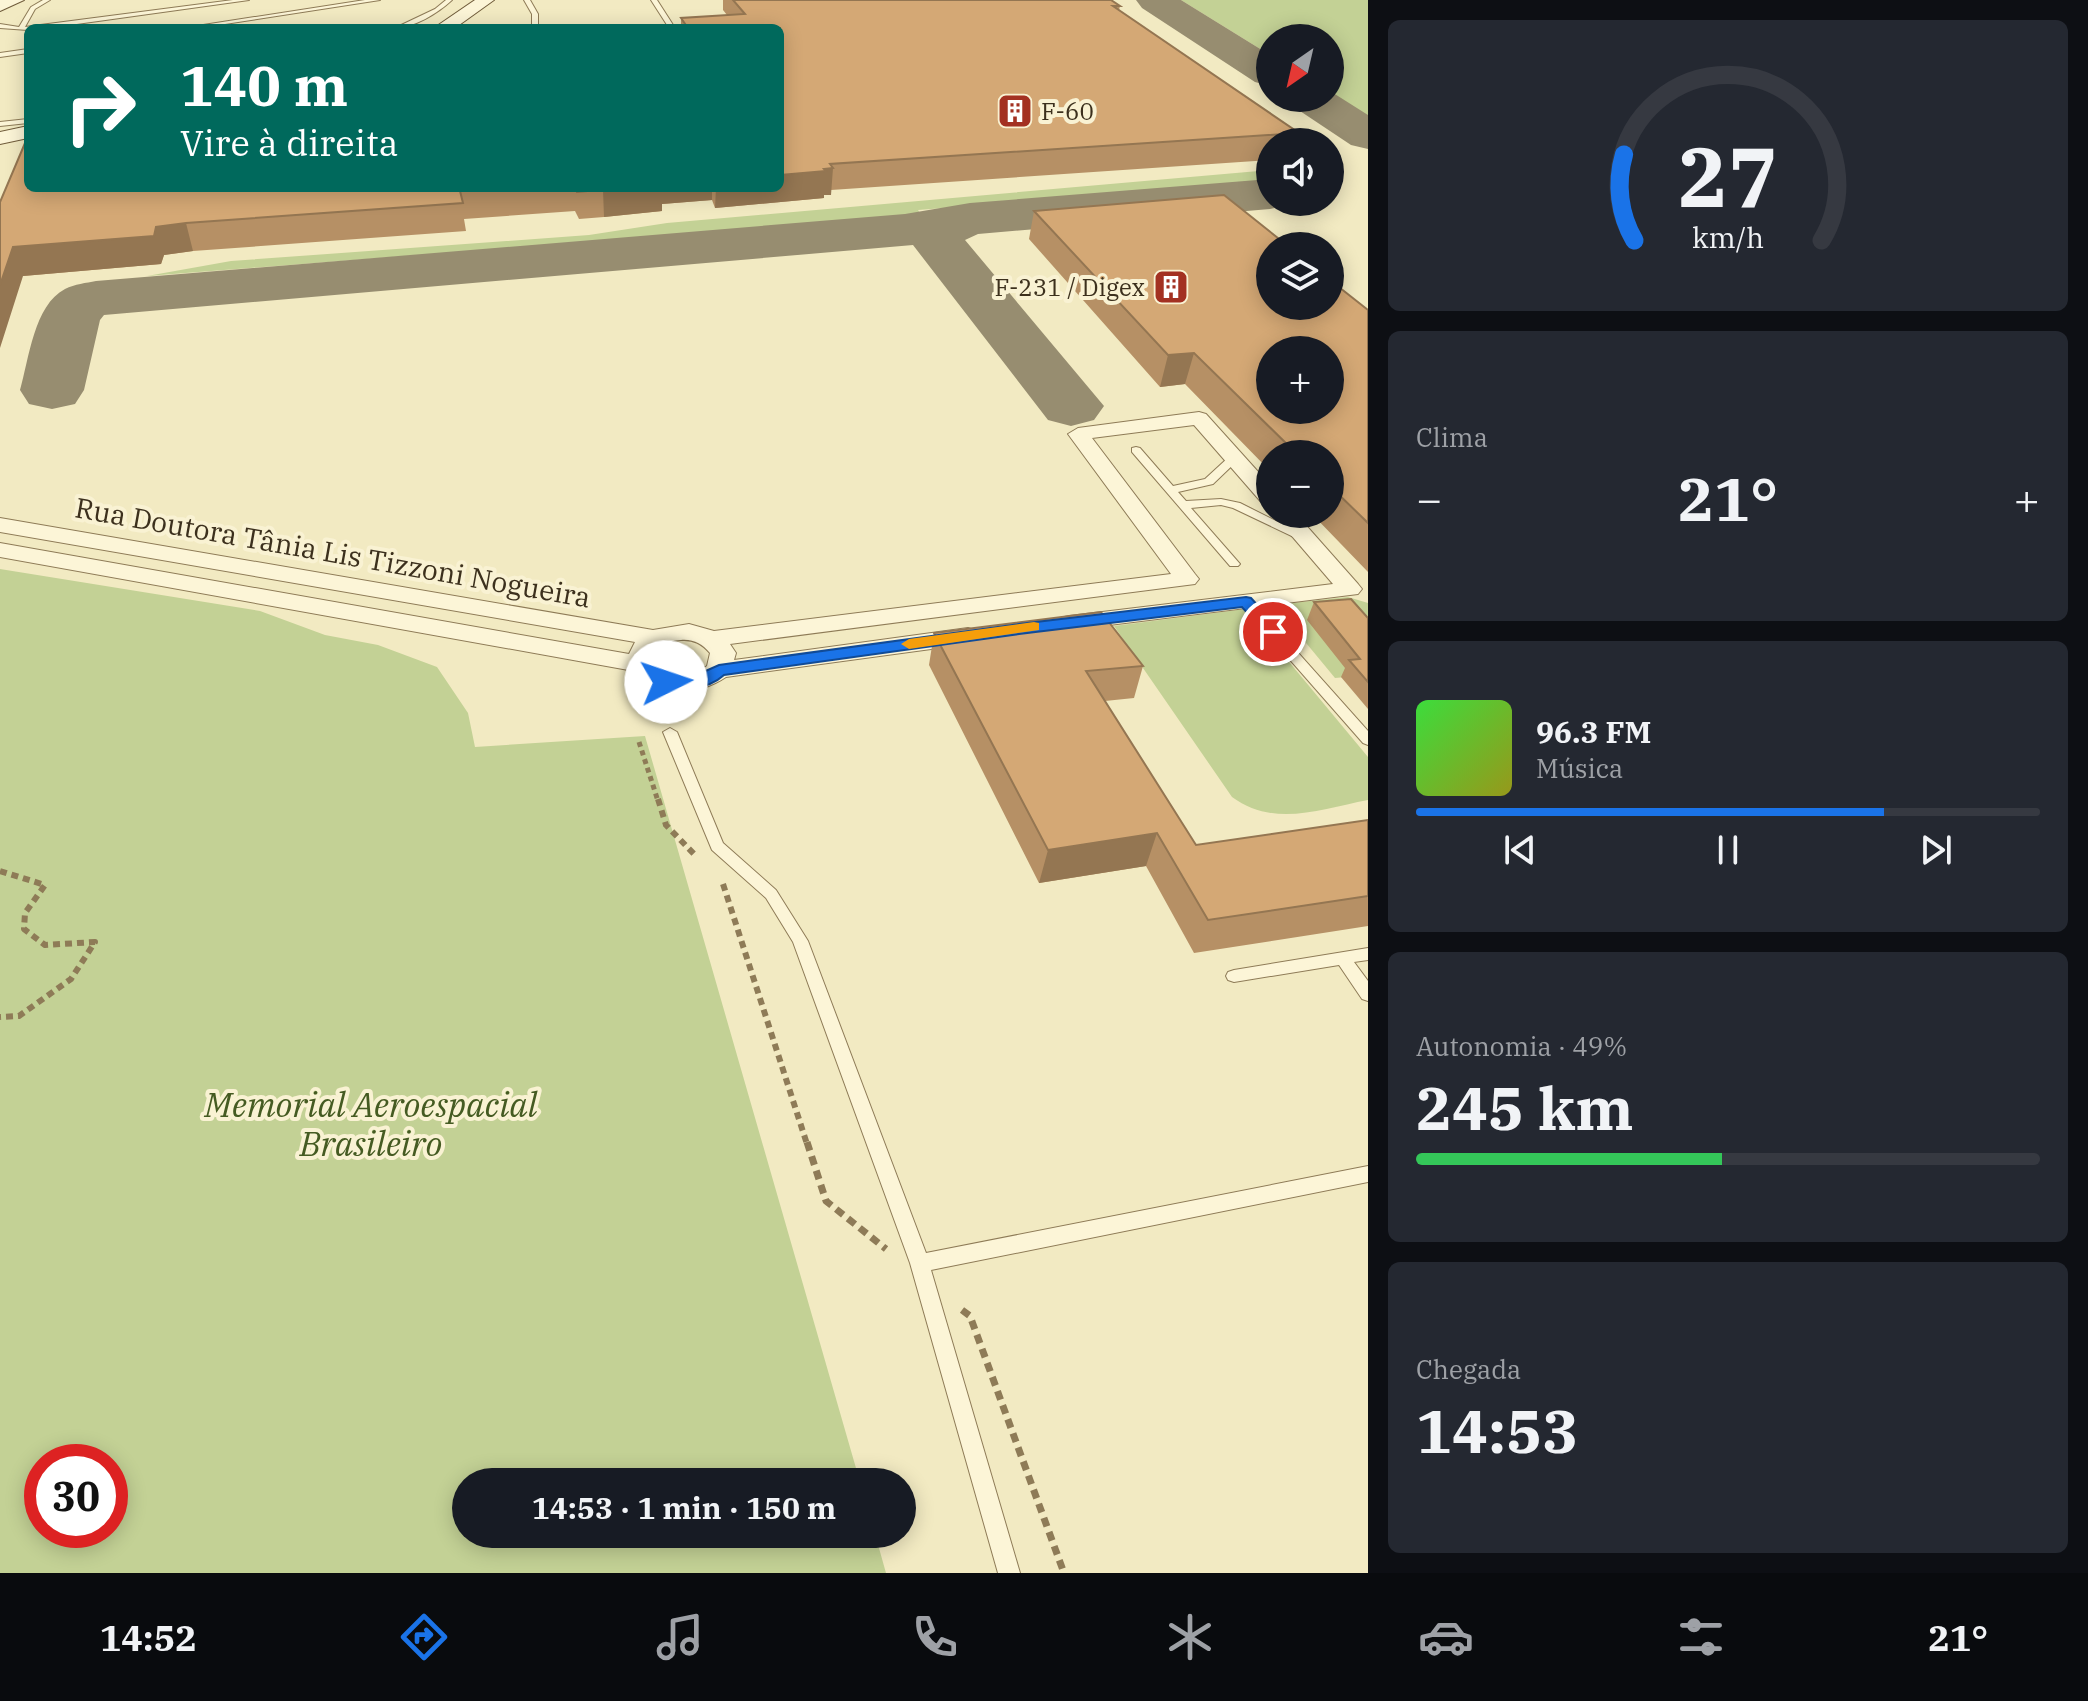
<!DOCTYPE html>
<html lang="pt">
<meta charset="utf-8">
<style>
:root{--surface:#171b24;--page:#242831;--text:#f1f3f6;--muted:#9ea1a6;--line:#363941;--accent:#1a73e8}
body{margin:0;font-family:"IBM Plex Serif",serif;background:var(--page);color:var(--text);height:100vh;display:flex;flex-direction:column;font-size:30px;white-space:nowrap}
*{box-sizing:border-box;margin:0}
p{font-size:26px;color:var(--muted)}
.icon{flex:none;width:44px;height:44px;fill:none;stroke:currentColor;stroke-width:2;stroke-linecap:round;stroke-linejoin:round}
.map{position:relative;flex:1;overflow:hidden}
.panel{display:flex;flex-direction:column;gap:20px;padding:20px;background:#0d0f14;width:720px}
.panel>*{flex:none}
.banner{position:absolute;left:24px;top:24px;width:760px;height:168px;border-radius:12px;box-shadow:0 4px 20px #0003;background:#00695c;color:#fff;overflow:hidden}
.needle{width:52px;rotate:214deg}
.buttons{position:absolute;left:1256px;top:24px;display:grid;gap:16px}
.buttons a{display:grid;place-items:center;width:88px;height:88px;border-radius:50%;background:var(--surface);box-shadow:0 4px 20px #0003;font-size:40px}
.speed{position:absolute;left:24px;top:1444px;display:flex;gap:16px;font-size:40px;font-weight:700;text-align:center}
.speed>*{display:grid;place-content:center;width:104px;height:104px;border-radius:50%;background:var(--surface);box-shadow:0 4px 20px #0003;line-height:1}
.speed .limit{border:12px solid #d22;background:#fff;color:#111}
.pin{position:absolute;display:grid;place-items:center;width:68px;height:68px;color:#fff;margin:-34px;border:4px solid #fff;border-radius:50%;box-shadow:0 2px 8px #0007}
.me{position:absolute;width:88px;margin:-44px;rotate:86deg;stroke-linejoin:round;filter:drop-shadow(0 0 6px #0008)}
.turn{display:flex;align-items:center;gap:28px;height:168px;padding:0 24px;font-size:36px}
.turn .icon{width:104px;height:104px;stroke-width:2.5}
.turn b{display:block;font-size:56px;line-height:68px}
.big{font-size:60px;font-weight:800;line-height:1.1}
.panel .widget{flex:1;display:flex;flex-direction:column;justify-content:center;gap:12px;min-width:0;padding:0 28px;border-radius:12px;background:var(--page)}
.panel .dial{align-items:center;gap:0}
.dial svg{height:208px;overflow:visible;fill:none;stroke:var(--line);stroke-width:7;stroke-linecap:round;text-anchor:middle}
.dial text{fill:var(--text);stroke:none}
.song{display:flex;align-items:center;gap:24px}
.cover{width:96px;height:96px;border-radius:12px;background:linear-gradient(135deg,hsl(120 70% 55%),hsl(60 70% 35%))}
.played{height:8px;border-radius:4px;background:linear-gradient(90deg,var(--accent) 75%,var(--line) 75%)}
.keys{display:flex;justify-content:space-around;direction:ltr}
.heat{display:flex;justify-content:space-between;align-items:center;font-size:44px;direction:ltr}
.charge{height:12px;border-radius:6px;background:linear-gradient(90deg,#34c759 49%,var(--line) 0)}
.trip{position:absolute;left:452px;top:1468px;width:464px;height:80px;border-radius:40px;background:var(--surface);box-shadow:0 4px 20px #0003;font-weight:800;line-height:80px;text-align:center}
.tabs{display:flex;height:128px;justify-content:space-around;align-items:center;background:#090b0e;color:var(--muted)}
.tabs .icon{width:56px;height:56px}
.tabs .selected{color:var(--accent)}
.tabs b{font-size:36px;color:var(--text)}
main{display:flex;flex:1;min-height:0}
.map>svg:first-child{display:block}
.green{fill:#c3d195;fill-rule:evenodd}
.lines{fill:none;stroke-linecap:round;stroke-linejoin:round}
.taxiway{fill:#978d70;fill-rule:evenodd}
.lane-casing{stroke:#8e7b57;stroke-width:2}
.street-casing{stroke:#8e7b57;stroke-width:2}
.secondary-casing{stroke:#705c3b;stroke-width:2}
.path-far2{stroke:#8e7b57;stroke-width:5;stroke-dasharray:5 4;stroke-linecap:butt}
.path-far1{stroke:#8e7b57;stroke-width:6;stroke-dasharray:7 5;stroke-linecap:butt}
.path{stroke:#8e7b57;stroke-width:7;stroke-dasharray:9 6;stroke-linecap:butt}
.lane{fill:#fcf5d7;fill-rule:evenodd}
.street{fill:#fcf5d7;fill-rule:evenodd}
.secondary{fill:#fcf5d7;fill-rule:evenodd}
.wall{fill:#b69065}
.shaded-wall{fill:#947652}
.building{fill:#d4a875;stroke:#947652;stroke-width:2;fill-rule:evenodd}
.route{fill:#1a73e8;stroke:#114b97;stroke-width:2}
.slow{fill:#f59e0b}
.labels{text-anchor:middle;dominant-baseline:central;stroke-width:8;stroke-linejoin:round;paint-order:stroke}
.far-poi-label{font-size:24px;fill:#3c301d;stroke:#f9f2d3;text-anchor:start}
.street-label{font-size:28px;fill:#3c301d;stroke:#f9f2d3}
.near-park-label{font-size:34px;font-style:italic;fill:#455b22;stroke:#f9f2d3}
</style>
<main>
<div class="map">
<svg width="1368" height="1573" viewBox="0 0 1368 1573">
<rect width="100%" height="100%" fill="#f2eac2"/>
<path class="green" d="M1181,0H1368V116L1330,92V38H1270V55Z
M1270,170V183L918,210L922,216L147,276L231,261L589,235L667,223Z
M0,569L260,611L325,635L378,645L437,667L468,713L475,747L645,736L860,1482H466V1534H875L886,1573H0ZM42,1462H110V1530H42Z
M1348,597L1368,603V675L1335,678L1278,609L1282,604Z
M1245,609L1368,757V800C1321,809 1274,828 1232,797L1114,626Z"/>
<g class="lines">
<path class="taxiway" d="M1136,0H1181L1270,55V86L1255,82L1142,8Z
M1330,91L1368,115V149L1351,145L1294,107L1288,98H1330Z
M1270,179V202H1290L1288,205L1270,209L978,234L965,240L1104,406L1094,420L1071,426L1048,420L913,245L104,315L100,320L84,390L75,404L52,409L29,404L20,390C29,359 34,305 65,289C75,284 86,283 96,281L905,214L970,203Z"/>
<defs>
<path id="lane" d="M43,0H50L35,9L25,27L233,0H249L48,28H28V30L0,28V24L19,27L31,7Z
M365,0H380L199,28H184Z
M446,0H452C438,13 414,28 395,28L435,9Z
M524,0H530L538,14V28H532V14Z
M651,0H657L675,28H669Z
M28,49V53L0,57V53Z
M28,119V123L0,126V122Z
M1136,447L1140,448L1173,486L1205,479L1230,456H1238V460L1213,484L1178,492L1186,501L1221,499L1240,503L1308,537L1302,540L1298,539L1233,508L1221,505L1191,508L1240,564L1238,566H1230L1132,452V448Z
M1246,598L1250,599L1368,731V745L1363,743L1242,605L1240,602L1242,599Z
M670,728L677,732L723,843L776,890L808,941L926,1253L1368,1166V1182L931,1270L1020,1573H998L910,1263L793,942L766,898L712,850L663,732Z
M1368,948V960L1354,962L1368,981V1001L1362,999L1339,965L1234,982L1228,980L1226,976L1228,972L1234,970Z"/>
<path id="street" d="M1199,412L1206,414L1270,485V505L1262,503L1194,425L1092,438L1195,574L1199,579L1195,584L730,644L736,653L734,660L968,628L977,631L980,636L977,641L968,644L726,677C698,696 656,698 634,671L0,557V543L629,654L635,642L0,532V518L653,630L689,624L714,631L1171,574L1068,434L1078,428ZM681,640C694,639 702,644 710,653L707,666C688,679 663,680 653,656C658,644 669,641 681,640Z
M1273,514H1296L1358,584L1362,589L1358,594L1069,630L1060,628L1057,623L1060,618L1069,616L1333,584Z"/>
<path id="secondary" d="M0,0H24L0,11Z
M475,0H494L455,28H434Z
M28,126V138L0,144V132Z"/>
</defs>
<use href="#lane" class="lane-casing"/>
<use href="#street" class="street-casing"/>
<use href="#secondary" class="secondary-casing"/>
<path class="path-far2" d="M639,742L658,801"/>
<path class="path-far1" d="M658,799L666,825L694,854
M0,871L45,885L25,913L24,929L45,945L95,942L71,979L19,1016L0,1017
M723,884L807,1144"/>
<path class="path" d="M807,1142L826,1201L886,1249
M962,1310L970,1316L1064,1573"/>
<use href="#lane" class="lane"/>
<use href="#street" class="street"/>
<use href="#secondary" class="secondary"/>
</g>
<path class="wall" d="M723,0H1111L1120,6L1119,10L1299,133L1297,142H1270V160L831,190V195H824V198L715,208L712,200L662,204V211L604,217L579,219L575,211L464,219L466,231L193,251L164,255L161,264L23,276L28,188H780V28H681V18L727,15L723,10Z
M1034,211L1368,310V572L1312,514H1330V454H1270V471L1185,384L1160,387L1029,239Z
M1314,602L1368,618V709L1341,677L1345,668L1307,620Z
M934,633L1143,666L1134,698L1105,701L1196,845L1368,820V926L1194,953L1146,866L1039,883L929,665Z"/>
<path class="shaded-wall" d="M833,168L831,195H824V198L715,208L716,188H780V175Z
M622,188H712V200L662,204V211L604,217L603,190Z
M186,223L193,251L164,255L161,264L23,276L0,348V285L13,247Z
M1194,353L1185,384L1160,387L1168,355Z
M1157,833L1146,866L1039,883L1048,850Z"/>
<path class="building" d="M733,0H1111L1120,6H1113L1299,133L830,164L833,168L824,169L826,171L780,175V28H688L681,18L745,14Z
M28,136V188H507L460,191L463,203L186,223L156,227L154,236L13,247L0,285V202Z
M576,188H622L577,192Z
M1224,195L1288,246H1270V306H1330V280L1368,310V523L1330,486V454H1297L1194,353L1168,355L1034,211ZM1270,350H1330V410H1270Z
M1351,599L1368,618V682L1349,660L1360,659L1314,602Z
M1101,612L1143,666L1086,671L1196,845L1368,820V896L1208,920L1157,833L1048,850L934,633Z"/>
<path class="route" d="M1246,597L1251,598L1278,628V635H1267L1242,607L1019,634L724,675C710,688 673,697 658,682L666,677L690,678L719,665L1019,624Z"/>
<path class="slow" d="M1034,622L1039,623V630L909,649L901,644L909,639Z"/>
<defs>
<symbol id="building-square" viewBox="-11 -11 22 22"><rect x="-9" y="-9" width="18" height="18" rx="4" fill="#a33122" stroke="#f9f2d3"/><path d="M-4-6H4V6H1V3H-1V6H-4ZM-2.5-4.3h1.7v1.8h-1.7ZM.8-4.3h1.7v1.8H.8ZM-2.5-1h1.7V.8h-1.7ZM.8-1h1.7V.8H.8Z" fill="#fff"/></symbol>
</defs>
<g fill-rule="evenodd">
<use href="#building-square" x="995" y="91" width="40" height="40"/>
<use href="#building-square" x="1151" y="267" width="40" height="40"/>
</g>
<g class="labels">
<g class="far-poi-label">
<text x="1041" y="111">F-60</text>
<text x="1145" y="287" text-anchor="end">F-231 / Digex</text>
</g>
<g class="street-label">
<text transform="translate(333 552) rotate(10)">Rua Doutora Tânia Lis Tizzoni Nogueira</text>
</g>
<g class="near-park-label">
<text x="371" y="1104">Memorial Aeroespacial<tspan x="371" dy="39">Brasileiro</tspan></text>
</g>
</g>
</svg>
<div class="buttons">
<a><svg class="needle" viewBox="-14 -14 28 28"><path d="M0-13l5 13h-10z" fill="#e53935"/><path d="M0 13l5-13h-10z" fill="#9ea1a6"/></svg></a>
<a><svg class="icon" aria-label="sound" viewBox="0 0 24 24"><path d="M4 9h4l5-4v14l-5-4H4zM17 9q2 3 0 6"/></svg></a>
<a><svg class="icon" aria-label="layers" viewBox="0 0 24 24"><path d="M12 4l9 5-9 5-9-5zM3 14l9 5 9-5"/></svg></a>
<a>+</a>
<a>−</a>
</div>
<div class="speed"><div class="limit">30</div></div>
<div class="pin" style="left:1273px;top:632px;background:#d93025"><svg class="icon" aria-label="arrive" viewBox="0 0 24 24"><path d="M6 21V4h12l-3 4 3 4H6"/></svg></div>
<svg class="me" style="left:666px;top:682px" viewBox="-20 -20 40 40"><circle r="19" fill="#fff"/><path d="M0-13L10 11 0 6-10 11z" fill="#1a73e8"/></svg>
<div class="trip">14:53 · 1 min · 150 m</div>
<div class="banner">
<div class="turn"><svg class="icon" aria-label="right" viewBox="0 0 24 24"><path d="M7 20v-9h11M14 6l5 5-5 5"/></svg><div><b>140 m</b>Vire à direita</div></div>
</div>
</div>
<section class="panel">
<div class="widget dial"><svg viewBox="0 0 100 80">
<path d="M14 69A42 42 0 1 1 86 69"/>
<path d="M14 69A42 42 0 0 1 10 36" stroke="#1a73e8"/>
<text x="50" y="56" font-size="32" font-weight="700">27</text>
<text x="50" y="72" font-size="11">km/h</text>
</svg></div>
<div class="widget"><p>Clima</p>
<div class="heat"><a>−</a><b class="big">21°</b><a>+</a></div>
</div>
<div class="widget">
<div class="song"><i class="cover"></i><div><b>96.3 FM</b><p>Música</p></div></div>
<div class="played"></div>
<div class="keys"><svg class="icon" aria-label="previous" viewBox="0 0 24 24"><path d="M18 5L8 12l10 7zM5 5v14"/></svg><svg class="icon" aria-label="pause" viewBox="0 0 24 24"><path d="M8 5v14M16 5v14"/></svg><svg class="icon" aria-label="next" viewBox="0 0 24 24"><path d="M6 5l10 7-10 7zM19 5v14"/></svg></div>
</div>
<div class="widget"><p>Autonomia · 49%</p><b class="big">245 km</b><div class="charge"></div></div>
<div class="widget"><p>Chegada</p><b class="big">14:53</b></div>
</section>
</main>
<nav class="tabs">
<b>14:52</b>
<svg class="icon selected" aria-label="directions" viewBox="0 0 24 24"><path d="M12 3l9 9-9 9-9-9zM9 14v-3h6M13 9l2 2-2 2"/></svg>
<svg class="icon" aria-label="music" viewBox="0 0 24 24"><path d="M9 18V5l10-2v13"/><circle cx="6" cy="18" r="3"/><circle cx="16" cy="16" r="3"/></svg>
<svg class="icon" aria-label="phone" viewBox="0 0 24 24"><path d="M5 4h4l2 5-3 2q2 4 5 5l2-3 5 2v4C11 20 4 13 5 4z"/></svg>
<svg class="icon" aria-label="climate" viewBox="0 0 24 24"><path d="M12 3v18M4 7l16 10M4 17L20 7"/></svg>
<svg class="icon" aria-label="car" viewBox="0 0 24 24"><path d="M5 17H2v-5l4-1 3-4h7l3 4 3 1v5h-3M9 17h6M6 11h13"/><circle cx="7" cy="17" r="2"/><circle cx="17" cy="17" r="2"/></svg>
<svg class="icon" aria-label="filters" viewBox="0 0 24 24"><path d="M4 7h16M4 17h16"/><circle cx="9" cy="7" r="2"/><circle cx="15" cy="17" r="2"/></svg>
<b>21°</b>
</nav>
